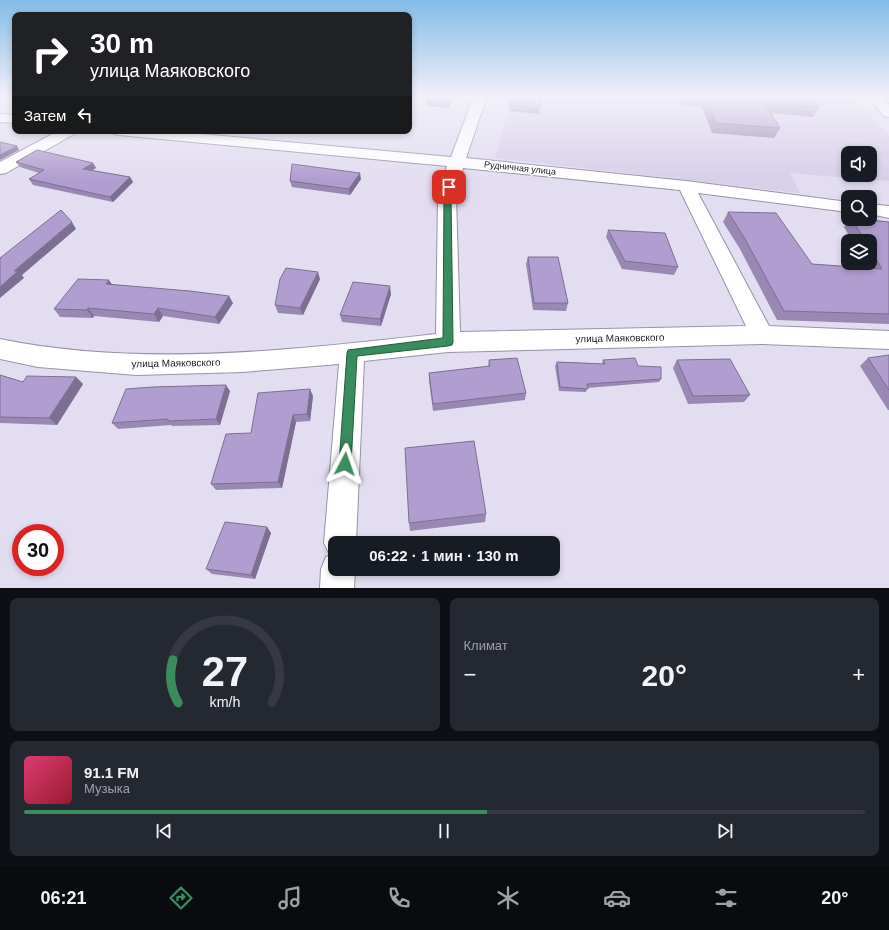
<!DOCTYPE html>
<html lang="ru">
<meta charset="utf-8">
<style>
:root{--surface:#171b24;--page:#242831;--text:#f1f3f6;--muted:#9ea1a6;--line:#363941;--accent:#3a8b5d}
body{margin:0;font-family:Helvetica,sans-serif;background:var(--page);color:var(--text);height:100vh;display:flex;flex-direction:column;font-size:15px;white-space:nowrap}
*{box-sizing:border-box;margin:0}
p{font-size:13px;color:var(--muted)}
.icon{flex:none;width:22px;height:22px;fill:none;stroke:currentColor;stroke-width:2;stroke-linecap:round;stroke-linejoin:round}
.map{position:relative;height:588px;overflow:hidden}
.sheet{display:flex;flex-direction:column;gap:10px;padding:10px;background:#0d0f14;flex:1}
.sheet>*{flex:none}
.hud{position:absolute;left:12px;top:12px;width:400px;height:122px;border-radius:8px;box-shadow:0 2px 6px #0003;background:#202124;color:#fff;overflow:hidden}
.buttons{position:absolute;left:841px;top:146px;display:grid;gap:8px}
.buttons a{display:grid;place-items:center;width:36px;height:36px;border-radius:8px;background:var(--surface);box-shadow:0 2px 6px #0003;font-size:20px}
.speed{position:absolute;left:12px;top:524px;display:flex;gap:8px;font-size:20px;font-weight:700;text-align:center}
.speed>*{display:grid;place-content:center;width:52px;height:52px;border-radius:50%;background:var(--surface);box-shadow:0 2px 6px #0003;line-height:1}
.speed .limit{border:6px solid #d22;background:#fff;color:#111}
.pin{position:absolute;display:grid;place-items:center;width:34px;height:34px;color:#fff;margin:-17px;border-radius:8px;box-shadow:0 2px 6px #0006}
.me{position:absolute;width:44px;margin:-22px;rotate:4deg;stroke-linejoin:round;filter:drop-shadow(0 0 3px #0008)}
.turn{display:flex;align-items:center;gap:14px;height:84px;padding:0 12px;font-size:18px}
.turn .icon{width:52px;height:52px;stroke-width:2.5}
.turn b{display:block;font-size:28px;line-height:34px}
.then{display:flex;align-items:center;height:38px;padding:0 12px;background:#0003;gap:8px;font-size:15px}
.big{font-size:30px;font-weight:700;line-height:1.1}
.sheet .card{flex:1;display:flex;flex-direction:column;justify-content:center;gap:6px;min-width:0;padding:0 14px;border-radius:8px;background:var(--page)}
.sheet .dial{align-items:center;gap:0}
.dial svg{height:104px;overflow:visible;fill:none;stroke:var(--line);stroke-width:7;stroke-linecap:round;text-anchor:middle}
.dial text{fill:var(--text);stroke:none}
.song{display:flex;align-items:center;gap:12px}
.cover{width:48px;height:48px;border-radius:6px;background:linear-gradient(135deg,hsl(340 70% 55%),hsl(350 70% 35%))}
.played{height:4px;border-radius:2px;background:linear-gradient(90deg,var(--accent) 55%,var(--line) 55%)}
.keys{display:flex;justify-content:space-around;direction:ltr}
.heat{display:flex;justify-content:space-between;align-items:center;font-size:22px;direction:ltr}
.sheet .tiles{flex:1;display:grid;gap:10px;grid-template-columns:1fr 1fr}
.card:last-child{grid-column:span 2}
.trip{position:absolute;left:328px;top:536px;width:232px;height:40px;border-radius:8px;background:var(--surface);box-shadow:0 2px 6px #0003;font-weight:700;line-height:40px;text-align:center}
.menu{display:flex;height:64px;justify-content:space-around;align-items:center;background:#090b0e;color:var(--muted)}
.menu .icon{width:28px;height:28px}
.menu .selected{color:var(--accent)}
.menu b{font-size:18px;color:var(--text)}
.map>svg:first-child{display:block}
.built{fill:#d8cfe9;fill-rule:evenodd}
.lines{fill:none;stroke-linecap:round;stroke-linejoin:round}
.street-casing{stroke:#9892a4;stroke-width:2}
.secondary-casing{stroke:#9892a4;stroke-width:2}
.street{fill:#fff;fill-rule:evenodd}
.secondary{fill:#fff;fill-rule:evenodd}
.wall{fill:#9888b3}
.shaded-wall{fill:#7c6f92}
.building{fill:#b19ed0;stroke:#7c6f92}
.route{fill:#3a8b5d;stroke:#265a3c}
.labels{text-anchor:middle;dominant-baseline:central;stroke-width:3;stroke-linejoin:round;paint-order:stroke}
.far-street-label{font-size:9px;fill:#1e1b22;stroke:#fff}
.street-label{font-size:10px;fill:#1e1b22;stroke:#fff}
</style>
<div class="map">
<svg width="889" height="588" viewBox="0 0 889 588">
<rect width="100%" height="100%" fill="#e3ddf1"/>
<path class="built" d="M512,96H853L889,136V181L790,173L800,193L495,158ZM848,153H870V175H848Z"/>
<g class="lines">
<defs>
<path id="street" d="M474,96H487L466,158L686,181L848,202V212L698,193L769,326L889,331V349L762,344L448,352L364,361L356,543H335V569H355L354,588H320L321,569L326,557L330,555L324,543L339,364L243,372L136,375L38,367L0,359V339C143,368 292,350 436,334L438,196L447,166L119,135L114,134L112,131H168L451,157ZM463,168L680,190L746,326L460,332L456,196Z
M0,114L15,115V123L0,122Z
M58,131H76L74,134L6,173L0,174V162Z
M870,204L889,206V218L870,214Z"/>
<path id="secondary" d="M867,96H881L889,105V117L884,116Z"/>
</defs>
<use href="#street" class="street-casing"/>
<use href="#secondary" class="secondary-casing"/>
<use href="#street" class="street"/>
<use href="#secondary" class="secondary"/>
</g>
<path class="wall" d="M428,96H454L448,108L426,106V101Z
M542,96L539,114L509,111V105Z
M679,96H811L819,107L813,117L771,113L780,128L774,138L712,133L702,107L681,105Z
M16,162L93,163L96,168L92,170L130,177L133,182L113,202L33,185L29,179L39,173L20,167Z
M361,179L350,195L292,187L290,181Z
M728,212L812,264L867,268L864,263H870V241H852L844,227L850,219H862L889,222V324L777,320L740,249L723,222Z
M608,230L678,267L674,275L622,269L606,237Z
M528,257L568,303L566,311L533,310L526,264Z
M320,279L303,315L278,313L275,305Z
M112,284L233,303L219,324L163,316L159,322L94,316L93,318L60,317L54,309Z
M391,294L381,326L342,322L340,315Z
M889,355V410H888L860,366L868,358Z
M489,360L526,393L525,400L433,411L429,381V373L488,367Z
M603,360L638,366L661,379L659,382L587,388L586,392L559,391L555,366L557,362L602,364Z
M677,360L750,395L744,402L688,404L673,368Z
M0,375L23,382L76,377L83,384L57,425L0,423Z
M230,391L220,425L172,426L171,425L118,429L112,423Z
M313,396L310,421L296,422L282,488L216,490L211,484Z
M486,514L485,522L410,531L409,523Z
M267,527L271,533L255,579L212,574L206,569Z"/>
<path class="shaded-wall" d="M451,96H454L448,108V103Z
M17,146L19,150L0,160V155Z
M93,163L96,168L86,174L83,169Z
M360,173L361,179L350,195L349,189Z
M130,177L133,182L113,202L110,197Z
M72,222L76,229L22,275L24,278L0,298V287L14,271Z
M318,272L320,279L303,315L300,308Z
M109,280L114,287L106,284Z
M390,286L391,294L381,326L380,319Z
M229,296L233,303L219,324L215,317Z
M88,308L94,316L93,318L87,310Z
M158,308L163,316L159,322L154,314Z
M76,377L83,384L57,425L49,418Z
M226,385L230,391L220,425L216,419Z
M310,389L313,396L310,421L307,414Z
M293,415L296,422L282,488L278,482Z
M267,527L271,533L255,579L251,575Z"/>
<path class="building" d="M428,96H451L448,103L426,101Z
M512,96H542L540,108L509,105Z
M698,96H811L819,107L764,102L780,128L716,123L706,97Z
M0,142L17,146L0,155Z
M37,150L93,163L83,169L130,177L110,197L29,179L44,170L16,162Z
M292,164L360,173L349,189L290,181Z
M61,210L72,222L14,271H18L0,287V258Z
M728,212L776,213L812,264L882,269L870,249V241H865L852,219H862L889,222V314L784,311L745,239Z
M608,230L665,233L678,267L625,261Z
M528,257H558L568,303H534Z
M286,268L318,272L300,308L275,305L280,279Z
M78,279L109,280L106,284L190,291L229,296L215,317L158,308L154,314L88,308L87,310L54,309Z
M353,282L390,286L380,319L340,315Z
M889,355V390L868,358Z
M517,358L526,393L433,404L429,373L490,366L489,360Z
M635,358L638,366L661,367V379L587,384L588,389L560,387L557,362L605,364L603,360Z
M730,359L750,395L693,396L677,360Z
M0,375L23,382L27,376L76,377L49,418L0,417Z
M226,385L216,419L168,421V419L112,423L126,389L152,387Z
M310,389L307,414L293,415L278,482L211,484L226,434L251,433L258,393Z
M474,441L486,514L409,523L405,448Z
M225,522L267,527L251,575L206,569Z"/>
<linearGradient id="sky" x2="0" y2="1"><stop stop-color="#83bbe7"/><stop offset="0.54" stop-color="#f2f0f9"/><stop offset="1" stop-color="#f2f0f9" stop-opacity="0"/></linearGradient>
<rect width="889" height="179" fill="url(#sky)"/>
<path class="route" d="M447,185H449L453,187L451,196L453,342L452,345L448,346L357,356L351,464L349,468L345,470L340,468L339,464L347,353L348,350L443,338L444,196Z"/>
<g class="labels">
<g class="far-street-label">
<text transform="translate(520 168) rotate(6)">Рудничная улица</text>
</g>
<g class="street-label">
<text transform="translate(620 338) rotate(-1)">улица Маяковского</text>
<text transform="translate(176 363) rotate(-1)">улица Маяковского</text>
</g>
</g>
</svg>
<div class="buttons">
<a><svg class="icon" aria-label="sound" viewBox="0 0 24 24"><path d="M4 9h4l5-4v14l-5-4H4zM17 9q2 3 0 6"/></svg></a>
<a><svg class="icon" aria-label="search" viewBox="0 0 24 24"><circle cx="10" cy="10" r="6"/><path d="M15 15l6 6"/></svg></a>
<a><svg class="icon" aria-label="layers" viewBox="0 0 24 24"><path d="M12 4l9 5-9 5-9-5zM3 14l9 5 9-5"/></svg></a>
</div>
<div class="speed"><div class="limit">30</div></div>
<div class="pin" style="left:449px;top:187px;background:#d93025"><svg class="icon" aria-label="arrive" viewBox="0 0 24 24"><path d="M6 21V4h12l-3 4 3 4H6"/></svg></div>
<svg class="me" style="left:345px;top:464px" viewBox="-20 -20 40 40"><path d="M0-17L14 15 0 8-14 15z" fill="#3a8b5d" stroke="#fff" stroke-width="4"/></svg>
<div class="trip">06:22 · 1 мин · 130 m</div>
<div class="hud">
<div class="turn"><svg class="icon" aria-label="right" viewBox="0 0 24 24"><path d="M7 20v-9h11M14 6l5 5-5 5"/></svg><div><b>30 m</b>улица Маяковского</div></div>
<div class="then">Затем<svg class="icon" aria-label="left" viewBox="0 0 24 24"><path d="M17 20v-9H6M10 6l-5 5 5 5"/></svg></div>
</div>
</div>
<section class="sheet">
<div class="tiles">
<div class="card dial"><svg viewBox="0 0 100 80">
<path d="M14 69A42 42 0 1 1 86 69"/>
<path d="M14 69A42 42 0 0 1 10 36" stroke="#3a8b5d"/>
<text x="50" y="56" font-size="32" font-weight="700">27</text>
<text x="50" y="72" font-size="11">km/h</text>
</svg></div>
<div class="card"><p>Климат</p>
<div class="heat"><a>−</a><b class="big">20°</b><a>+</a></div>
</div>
<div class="card">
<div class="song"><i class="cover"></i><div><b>91.1 FM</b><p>Музыка</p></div></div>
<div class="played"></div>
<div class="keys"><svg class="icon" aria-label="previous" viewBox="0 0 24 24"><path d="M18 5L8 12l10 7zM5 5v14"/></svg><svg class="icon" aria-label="pause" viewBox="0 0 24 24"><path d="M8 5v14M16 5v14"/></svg><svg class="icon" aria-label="next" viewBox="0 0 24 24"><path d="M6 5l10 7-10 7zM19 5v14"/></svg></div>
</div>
</div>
</section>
<nav class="menu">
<b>06:21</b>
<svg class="icon selected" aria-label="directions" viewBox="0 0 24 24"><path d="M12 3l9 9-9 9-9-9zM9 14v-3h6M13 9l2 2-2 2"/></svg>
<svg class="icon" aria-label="music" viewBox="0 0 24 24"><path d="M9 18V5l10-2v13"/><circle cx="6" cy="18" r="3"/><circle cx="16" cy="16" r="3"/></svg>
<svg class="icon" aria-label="phone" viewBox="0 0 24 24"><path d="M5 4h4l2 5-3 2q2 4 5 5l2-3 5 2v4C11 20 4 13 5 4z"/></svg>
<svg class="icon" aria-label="climate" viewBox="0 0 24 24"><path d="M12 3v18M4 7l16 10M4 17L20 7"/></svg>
<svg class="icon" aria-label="car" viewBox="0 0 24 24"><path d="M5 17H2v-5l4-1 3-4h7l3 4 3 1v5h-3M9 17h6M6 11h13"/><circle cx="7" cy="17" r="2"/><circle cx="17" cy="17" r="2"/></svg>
<svg class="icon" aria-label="filters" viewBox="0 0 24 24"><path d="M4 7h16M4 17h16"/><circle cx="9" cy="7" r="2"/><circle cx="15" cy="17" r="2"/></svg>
<b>20°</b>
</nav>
